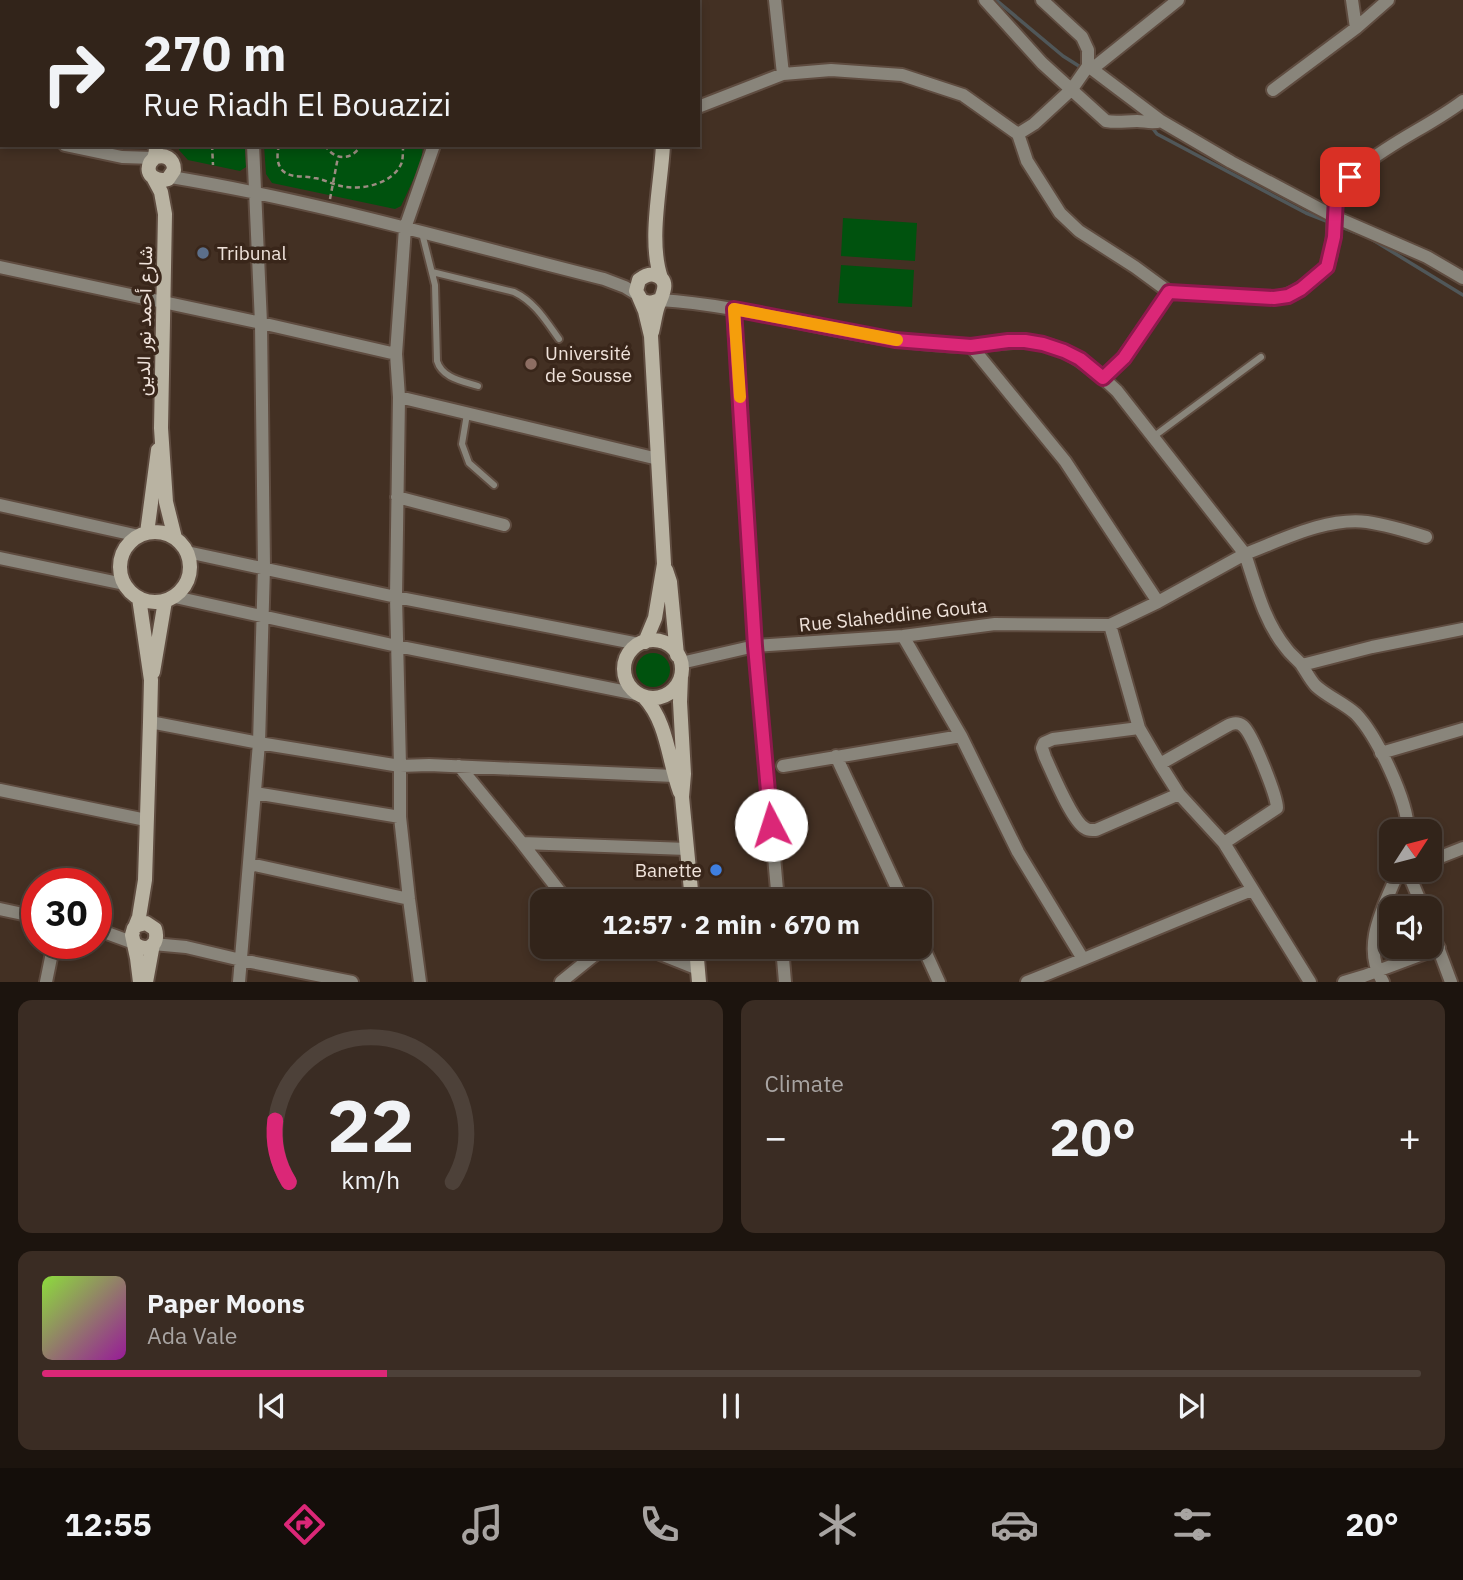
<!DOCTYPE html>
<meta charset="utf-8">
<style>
:root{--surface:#32241a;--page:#3a2c23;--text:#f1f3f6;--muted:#a8a4a2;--line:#4d4139;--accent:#db2777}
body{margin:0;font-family:"IBM Plex Sans",Vazirmatn,sans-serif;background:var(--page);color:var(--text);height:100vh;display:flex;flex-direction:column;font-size:26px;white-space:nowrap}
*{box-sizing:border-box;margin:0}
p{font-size:23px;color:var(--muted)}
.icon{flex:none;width:38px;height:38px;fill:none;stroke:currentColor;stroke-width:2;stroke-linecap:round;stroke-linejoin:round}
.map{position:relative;height:982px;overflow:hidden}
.details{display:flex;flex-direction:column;gap:18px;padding:18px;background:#1c140e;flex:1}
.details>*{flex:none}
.banner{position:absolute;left:0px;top:0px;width:700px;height:147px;box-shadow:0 4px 10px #0003,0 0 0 2px var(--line);background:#32241a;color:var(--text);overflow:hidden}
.needle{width:46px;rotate:54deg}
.buttons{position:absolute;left:1379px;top:819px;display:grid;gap:14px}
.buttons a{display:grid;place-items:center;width:63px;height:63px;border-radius:14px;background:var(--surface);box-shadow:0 4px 10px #0003,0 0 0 2px var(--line);font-size:35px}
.speed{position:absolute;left:21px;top:868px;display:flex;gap:14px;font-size:35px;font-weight:700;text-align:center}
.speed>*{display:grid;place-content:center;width:91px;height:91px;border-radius:50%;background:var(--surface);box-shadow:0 4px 10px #0003,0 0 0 2px var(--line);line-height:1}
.speed .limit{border:10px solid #d22;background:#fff;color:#111}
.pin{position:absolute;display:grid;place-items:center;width:60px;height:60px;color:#fff;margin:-30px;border-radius:14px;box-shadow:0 4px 10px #0006}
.me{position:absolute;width:77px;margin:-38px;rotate:355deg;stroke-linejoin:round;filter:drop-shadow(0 0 5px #0008)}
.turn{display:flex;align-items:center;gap:24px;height:147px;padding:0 28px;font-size:32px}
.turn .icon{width:91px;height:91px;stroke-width:2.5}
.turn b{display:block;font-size:49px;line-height:60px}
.big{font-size:52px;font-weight:700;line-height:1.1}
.details .card{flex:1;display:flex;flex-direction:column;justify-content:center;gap:10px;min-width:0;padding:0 24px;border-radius:14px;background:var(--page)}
.details .dial{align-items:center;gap:0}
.dial svg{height:182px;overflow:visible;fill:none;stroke:var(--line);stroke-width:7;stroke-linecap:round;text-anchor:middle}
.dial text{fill:var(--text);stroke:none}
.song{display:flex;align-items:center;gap:21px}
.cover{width:84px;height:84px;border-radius:10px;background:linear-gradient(135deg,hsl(90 70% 55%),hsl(300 70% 35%))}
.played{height:7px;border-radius:4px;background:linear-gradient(90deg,var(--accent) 25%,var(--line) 25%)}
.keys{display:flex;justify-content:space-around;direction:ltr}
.heat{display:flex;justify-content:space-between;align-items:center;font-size:38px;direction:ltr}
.details .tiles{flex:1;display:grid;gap:18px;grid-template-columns:1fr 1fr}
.card:last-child{grid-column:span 2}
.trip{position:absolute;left:530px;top:889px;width:402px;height:70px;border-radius:14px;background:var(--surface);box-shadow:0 4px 10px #0003,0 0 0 2px var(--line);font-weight:700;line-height:70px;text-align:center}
.tabs{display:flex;height:112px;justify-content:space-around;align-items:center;background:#140e0a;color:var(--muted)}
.tabs .icon{width:49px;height:49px}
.tabs .current{color:var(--accent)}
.tabs b{font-size:32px;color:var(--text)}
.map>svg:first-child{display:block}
.green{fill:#00520e}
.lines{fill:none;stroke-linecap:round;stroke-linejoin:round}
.stream{stroke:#505759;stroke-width:3.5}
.lane-casing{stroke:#5f4c40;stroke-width:10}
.street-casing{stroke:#5f4c40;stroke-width:16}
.secondary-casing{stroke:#5f4c40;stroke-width:18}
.path{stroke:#9c8c82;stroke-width:2.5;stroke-dasharray:5 3.5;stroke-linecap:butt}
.lane{stroke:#89857b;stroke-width:6}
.street{stroke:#89857b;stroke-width:12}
.secondary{stroke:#b9b3a2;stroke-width:14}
.route-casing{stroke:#8e194d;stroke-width:18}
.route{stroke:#db2777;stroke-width:12}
.slow{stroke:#f59e0b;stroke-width:12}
.service-dot{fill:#5c6f8a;stroke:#39261a;stroke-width:2.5}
.education-dot{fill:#8d6e63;stroke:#39261a;stroke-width:2.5}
.shop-dot{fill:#3f7fe0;stroke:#39261a;stroke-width:2.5}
.labels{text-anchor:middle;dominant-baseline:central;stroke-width:7;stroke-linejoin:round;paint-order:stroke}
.poi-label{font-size:19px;fill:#efe2da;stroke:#39261a;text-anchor:start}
.street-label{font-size:19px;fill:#efe2da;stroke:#39261a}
</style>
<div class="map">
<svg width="1463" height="982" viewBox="0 0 1463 982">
<rect width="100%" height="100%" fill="#433023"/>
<path class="green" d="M0,0H145V2H2V91L0,89Z
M179,145H245L246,167L240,171L188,160L179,150Z
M264,145H423L421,163L401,206L395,209L272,183L266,174Z
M843,218L917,223L915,261L841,256Z
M841,265L914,270L912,307L838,303Z
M636 670a17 17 0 1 1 34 0a17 17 0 1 1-34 0Z"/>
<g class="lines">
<path class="stream" d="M996,0L1063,56L1082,68
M1151,126L1157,134L1306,213L1357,233
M1368,237L1463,295"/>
<defs>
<path id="lane" d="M422,233L435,285L437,361C442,378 462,381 478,386
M432,272L514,292C535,302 546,321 559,339
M467,414L462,444L469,463L494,485
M1153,437L1261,357"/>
<path id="street" d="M247,0V2
M527,0L533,2
M775,0L783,74
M985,0L1042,63L1106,121C1117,123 1126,121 1137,121C1145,121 1152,124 1161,121
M1042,0L1082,37L1088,50V66
M1352,0L1356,28
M494,2L495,0
M1092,69L1178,0
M1273,90L1356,28L1388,0
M698,107L783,74L831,70L902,75L963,95L1018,134L1027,161L1060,213L1079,231L1135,267L1169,292
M0,114L2,115
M1018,134L1034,124L1072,89L1088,66L1161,121L1231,162L1335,217L1427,257L1463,278
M65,145L122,157L154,158
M171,177C317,201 460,243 604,279L625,287L638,295
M0,267L261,323L396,354L399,397L396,597L400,766L429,765L674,776
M660,300C740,305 817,329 896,340C920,343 945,346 970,346C995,345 1018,338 1044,344C1068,350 1084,363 1103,378L1123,358L1169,292L1274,298C1290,296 1300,290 1312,280C1317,276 1325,271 1327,266C1338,243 1328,206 1341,187C1347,178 1356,172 1364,165C1395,140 1431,125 1463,101
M734,309L755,646L778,901
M971,346L1065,461L1158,602
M396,354L405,228L434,145
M1103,378L1117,391L1245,554L1158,602L1110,625L1139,728L1160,764L1179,794L1224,843L1310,982
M399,397L658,459
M397,497L504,525
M0,505L139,536
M187,552L396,597L639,644
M0,558L124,584
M175,597L397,646L637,694
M903,636L961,736L1018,852L1083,959
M681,663L755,646L903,636L995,624L1110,625
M1302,665L1372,647L1463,629
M150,722L259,743L400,766V817L409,899L420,982
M1139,728L1053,739L1044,743L1042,748L1045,757C1052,772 1072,821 1085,828C1089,831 1092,830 1096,830L1179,794
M1381,753L1463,729
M836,756L903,901
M1160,764L1227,726C1232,723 1238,722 1243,726C1252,733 1277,796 1277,808L1224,843
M459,766L522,843L567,901
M783,766L961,736
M0,790L146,820
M255,793L400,817
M1408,831C1408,801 1377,736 1356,714C1344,703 1328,697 1316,686C1310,680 1306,671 1301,664C1296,658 1290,654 1286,648C1264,621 1256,587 1245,554C1282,540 1326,517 1367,522C1387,525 1407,531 1426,537
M522,843L687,849
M1430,861L1463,848
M250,864L409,899
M1407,870L1423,908
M0,909L37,917
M1430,926L1451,982
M96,929L134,943
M920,940L939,982
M153,944L186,947L241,960L352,982
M621,947L648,949L698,969
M782,947L785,982
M46,982L54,943
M239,982L259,743L264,567L261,323L253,145
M561,982L603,948
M1027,982C1102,952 1176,920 1252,890
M1344,982L1364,976L1439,948
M1383,982C1360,945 1385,905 1399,870"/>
<path id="secondary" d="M162,0V2
M671,2V0
M154,158C165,153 174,159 174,170L168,179C158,182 144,176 150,163C151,161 153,160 154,158C156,154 156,149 156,145
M154,179L161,192L165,214L161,428L166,502L175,538
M661,278C648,240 661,186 663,145
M639,297L645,311L651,336L664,564L655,618L645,642
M652,332C654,324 655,316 657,309C660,298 673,281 655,275C649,273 644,276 639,280L636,291L642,301L651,303L660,300
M120 567a35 35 0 1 1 70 0a35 35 0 1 1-70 0Z
M147,533L158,450
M666,570L670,582L677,655
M624 669a29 29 0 1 1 58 0a29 29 0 1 1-58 0Z
M153,672L165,601
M681,676L680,702L684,774L682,797L692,901
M644,697C668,723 668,760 680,792
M135,927L139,917L145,880L150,722L151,680L139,598
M134,943C147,954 160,945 155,929L146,923L138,925L134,928L132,935L137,958L140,982
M696,947L699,982
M146,982L153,944"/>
</defs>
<use href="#lane" class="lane-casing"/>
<use href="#street" class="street-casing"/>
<use href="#secondary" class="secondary-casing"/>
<path class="path" d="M129,0L131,2
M209,0V2
M44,1L50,2
M137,2V0
M0,3L2,8
M0,17L2,15
M0,79L2,81
M212,145L213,165
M279,145C277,154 276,164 283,171C292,179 304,175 314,178C323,179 332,184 341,186C361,191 394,184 402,162C403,157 403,150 403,145
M325,145C334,161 352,161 361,145
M330,199L338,157"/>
<use href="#lane" class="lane"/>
<use href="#street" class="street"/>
<use href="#secondary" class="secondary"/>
</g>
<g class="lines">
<defs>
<path id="route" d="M771,825L755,646L734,309L895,340L971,346L1008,341H1025L1043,344L1064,351L1080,359L1103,378L1124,358L1169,292L1274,298L1288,296L1301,289L1327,267L1334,237L1336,198L1340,188L1350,177"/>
</defs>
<use href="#route" class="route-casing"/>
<use href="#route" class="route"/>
<path class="slow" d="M740,397L734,309L897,340"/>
</g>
<circle class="service-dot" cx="203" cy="253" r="7"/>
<circle class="education-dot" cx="531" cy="364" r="7"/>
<circle class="shop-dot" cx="716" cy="870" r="7"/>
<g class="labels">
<g class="poi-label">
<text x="217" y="253">Tribunal</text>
<text x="545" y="353">Université<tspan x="545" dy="22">de Sousse</tspan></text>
<text x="702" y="870" text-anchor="end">Banette</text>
</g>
<g class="street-label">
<text transform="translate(144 321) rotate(-89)">شارع أحمد نور الدين</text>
<text transform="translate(893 615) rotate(-6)">Rue Slaheddine Gouta</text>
</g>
</g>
</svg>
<div class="buttons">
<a><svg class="needle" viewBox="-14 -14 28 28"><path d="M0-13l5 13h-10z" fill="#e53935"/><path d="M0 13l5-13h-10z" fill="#a8a4a2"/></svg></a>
<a><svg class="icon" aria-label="sound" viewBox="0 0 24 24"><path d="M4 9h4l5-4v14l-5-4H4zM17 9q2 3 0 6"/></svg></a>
</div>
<div class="speed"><div class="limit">30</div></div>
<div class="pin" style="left:1350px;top:177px;background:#d93025"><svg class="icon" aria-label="arrive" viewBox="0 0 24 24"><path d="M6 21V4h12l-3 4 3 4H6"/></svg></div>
<svg class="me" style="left:771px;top:825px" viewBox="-20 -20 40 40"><circle r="19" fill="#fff"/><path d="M0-13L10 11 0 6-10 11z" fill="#db2777"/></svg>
<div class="trip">12:57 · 2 min · 670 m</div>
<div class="banner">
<div class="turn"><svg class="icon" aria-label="right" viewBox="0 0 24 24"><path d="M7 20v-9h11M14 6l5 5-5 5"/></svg><div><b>270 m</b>Rue Riadh El Bouazizi</div></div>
</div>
</div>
<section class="details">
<div class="tiles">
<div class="card dial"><svg viewBox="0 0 100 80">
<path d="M14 69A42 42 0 1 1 86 69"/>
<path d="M14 69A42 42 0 0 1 8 42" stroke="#db2777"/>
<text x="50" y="56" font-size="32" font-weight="700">22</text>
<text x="50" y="72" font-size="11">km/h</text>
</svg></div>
<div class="card"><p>Climate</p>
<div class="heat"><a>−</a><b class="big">20°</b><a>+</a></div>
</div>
<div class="card">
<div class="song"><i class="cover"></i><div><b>Paper Moons</b><p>Ada Vale</p></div></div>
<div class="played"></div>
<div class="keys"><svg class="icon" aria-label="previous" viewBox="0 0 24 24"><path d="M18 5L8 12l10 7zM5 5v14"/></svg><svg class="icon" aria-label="pause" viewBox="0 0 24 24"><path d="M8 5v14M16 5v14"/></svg><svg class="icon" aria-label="next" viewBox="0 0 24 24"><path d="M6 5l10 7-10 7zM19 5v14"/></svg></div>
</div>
</div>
</section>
<nav class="tabs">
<b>12:55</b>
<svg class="icon current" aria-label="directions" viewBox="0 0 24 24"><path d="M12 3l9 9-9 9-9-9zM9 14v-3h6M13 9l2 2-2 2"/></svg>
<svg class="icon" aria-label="music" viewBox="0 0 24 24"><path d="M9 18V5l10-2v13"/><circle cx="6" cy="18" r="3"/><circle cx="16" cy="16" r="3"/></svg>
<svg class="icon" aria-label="phone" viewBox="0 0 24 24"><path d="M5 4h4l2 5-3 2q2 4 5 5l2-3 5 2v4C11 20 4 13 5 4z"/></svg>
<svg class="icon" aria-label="climate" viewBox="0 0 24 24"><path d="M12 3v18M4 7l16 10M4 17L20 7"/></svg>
<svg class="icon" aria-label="car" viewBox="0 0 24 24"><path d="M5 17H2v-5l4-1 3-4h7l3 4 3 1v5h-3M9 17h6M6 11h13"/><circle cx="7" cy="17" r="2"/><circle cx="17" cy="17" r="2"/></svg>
<svg class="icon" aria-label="filters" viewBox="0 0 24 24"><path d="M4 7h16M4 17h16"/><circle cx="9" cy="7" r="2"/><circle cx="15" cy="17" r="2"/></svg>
<b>20°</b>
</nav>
